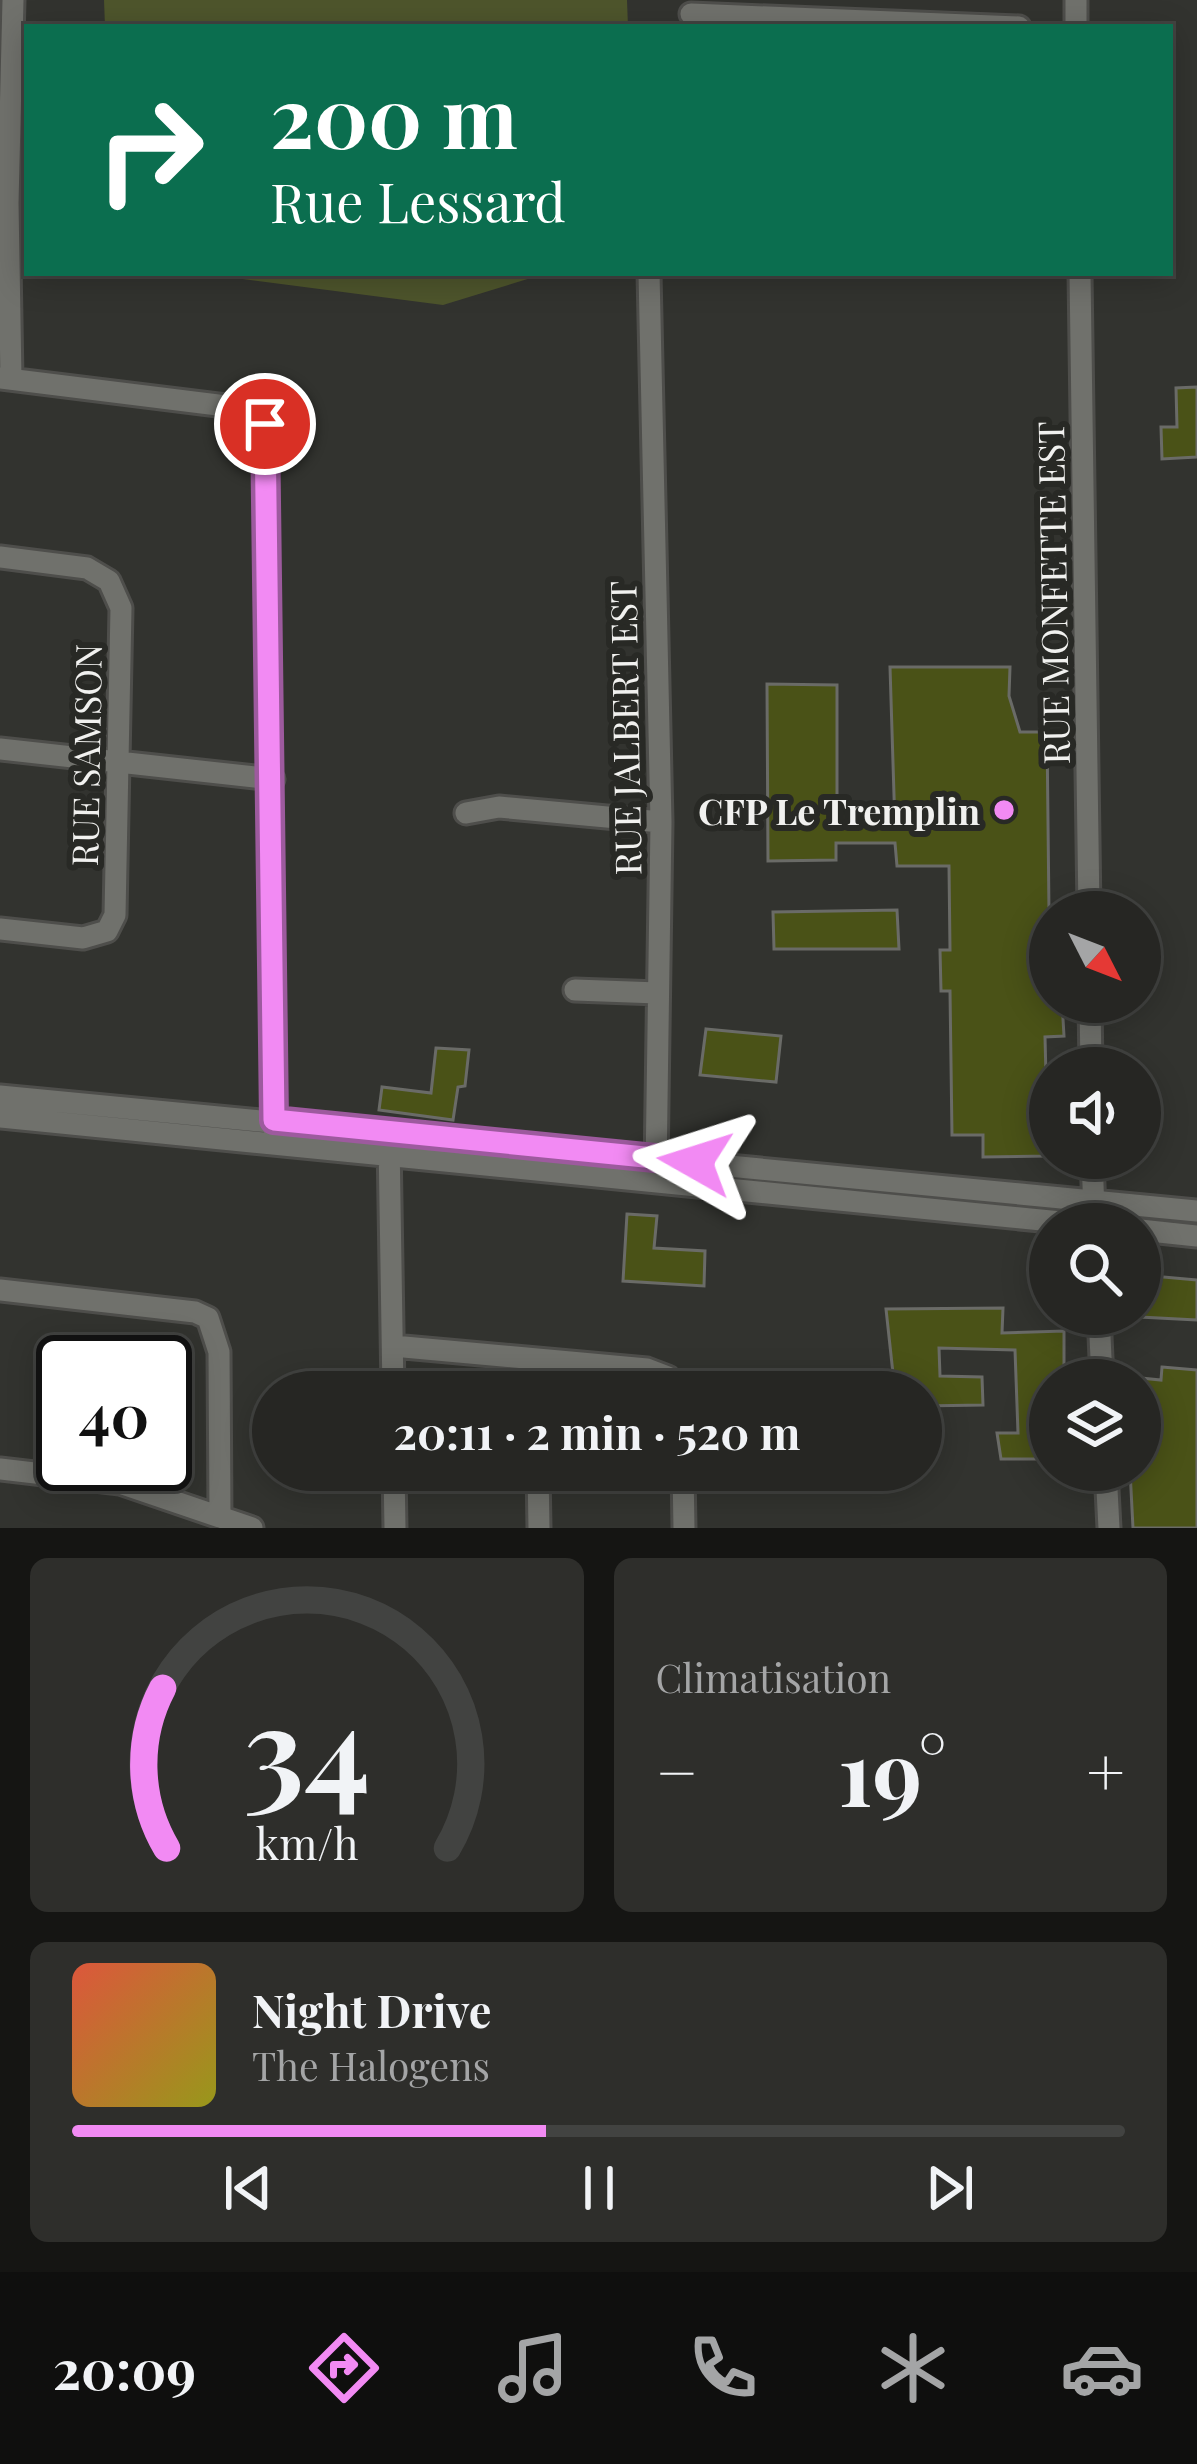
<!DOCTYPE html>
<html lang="fr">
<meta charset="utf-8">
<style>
:root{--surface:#262623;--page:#2e2e2b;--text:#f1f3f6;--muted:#a4a5a6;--line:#424341;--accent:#f28af3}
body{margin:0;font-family:"Playfair Display",serif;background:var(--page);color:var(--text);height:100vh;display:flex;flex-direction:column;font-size:45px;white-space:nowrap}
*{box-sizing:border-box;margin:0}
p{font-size:39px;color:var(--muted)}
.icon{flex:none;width:66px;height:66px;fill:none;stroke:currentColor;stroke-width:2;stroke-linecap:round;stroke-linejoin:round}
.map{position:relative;height:1528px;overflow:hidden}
.details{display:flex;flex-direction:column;gap:30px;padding:30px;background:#151513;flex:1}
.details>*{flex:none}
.hud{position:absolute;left:24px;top:24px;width:1149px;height:252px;border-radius:0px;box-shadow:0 6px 30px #0003,0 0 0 3px var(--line);background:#0b6e4f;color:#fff;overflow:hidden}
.needle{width:78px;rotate:132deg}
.tools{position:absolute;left:1029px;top:891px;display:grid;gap:24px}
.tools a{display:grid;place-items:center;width:132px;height:132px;border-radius:50%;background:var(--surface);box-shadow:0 6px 30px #0003,0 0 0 3px var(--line);font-size:60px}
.speed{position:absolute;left:36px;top:1335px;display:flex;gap:24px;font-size:60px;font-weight:700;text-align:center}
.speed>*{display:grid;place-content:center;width:156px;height:156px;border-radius:50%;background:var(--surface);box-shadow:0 6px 30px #0003,0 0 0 3px var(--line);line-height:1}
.speed .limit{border:6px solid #111;border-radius:18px;background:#fff;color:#111}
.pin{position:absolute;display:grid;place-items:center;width:102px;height:102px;color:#fff;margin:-51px;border:6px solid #fff;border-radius:50%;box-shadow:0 3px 12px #0007}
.me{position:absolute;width:132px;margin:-66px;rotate:276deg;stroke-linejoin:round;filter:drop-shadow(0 0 9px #0008)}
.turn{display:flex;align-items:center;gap:42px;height:252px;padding:0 48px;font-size:54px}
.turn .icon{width:156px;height:156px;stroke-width:2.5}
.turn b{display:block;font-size:84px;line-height:102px}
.big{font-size:90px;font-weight:700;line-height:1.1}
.details .card{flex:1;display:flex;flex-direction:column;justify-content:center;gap:18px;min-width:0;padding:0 42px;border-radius:18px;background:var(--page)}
.details .dial{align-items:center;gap:0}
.dial svg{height:312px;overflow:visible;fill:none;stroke:var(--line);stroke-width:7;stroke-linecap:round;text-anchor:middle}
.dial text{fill:var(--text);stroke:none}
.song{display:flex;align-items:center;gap:36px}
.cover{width:144px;height:144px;border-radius:18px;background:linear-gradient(135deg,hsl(10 70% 55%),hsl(60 70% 35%))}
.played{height:12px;border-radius:6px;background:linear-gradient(90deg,var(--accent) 45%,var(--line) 45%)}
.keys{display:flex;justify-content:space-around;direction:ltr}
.heat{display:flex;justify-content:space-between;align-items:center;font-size:66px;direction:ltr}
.details .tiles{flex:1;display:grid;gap:30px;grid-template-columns:1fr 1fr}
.card:last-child{grid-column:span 2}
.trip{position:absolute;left:252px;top:1371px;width:690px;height:120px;border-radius:60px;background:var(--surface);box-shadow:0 6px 30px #0003,0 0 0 3px var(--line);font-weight:700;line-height:120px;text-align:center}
.menu{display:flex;height:192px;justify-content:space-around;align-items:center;background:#0f0f0e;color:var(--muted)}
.menu .icon{width:84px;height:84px}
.menu .selected{color:var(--accent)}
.menu b{font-size:54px;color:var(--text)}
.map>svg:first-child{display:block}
.green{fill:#4e552c}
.building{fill:#4a5217;stroke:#6a6b67;stroke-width:3}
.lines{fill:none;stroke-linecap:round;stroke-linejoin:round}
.minor-casing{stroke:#4e4e4b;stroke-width:27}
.minor{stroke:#70716c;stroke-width:21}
.route-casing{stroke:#9d5a9e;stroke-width:30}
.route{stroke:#f28af3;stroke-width:21}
.poi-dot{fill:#f28af3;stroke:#282925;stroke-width:4.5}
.labels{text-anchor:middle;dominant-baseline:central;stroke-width:12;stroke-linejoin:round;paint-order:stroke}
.street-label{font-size:36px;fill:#f1f1ef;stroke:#282925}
.poi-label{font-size:36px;font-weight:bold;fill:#f1f1ef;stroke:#282925;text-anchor:end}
</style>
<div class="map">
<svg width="1197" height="1528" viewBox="0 0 1197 1528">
<rect width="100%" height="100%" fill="#32332f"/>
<path class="green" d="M104,0H627L628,27H105Z
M196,273H547L443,305Z"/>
<path class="building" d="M1197,387V457L1162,459L1161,427H1177L1176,388Z
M890,667H1010L1009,696L1020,732H1047L1050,1002H1062L1064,1036L1045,1037L1048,1156L983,1157V1135H952L950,991H941L940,950H950L949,866H897L895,843H836V860L768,861L767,684L837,685V826L895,827Z
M897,910L899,949H774L773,912Z
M706,1029L781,1036L776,1082L700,1075Z
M436,1048L469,1050L465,1086L458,1087L453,1120L379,1110L382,1087L431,1093Z
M627,1214L657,1216L654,1248L705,1251L704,1286L623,1281Z
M1141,1275L1197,1280V1320L1140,1317Z
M1003,1308L1002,1333L1064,1331V1380H1050V1459H1001L997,1433H1018L1015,1350L939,1348L940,1376L982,1377L983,1405L921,1406V1392H895L886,1309Z
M1162,1367L1197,1370V1528H1133L1130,1470H1140V1378L1161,1380Z"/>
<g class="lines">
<defs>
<path id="minor" d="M1076,0V27
M691,14L1019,27
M649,273L661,822L656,1172
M1080,273L1089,912
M0,378L242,408L265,424L274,1130
M11,379L8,203L13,0
M0,557L87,568L109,581L121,608L115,915L107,931L83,938L0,929
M0,749L273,779
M466,813L499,807L661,822
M575,990L658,993
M1090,1002L1091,1068
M0,1096L1197,1211
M0,1117L1081,1224
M389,1140L393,1392
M1092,1158L1094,1211
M1140,1230L1197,1236
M0,1290L195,1312L208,1318L219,1352L220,1517
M1099,1314L1102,1380
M393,1346L647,1369L668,1377L679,1392
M537,1360L538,1392
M0,1469L120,1483L252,1528
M394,1470L395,1528
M538,1470L539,1528
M683,1470L684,1528
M1106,1470L1109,1528"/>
</defs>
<use href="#minor" class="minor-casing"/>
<use href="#minor" class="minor"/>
</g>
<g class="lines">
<defs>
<path id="route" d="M265,424L274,1120L695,1162"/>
</defs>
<use href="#route" class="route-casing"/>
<use href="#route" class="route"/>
</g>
<circle class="poi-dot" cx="1004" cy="810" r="12"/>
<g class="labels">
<g class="street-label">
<text transform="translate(1052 593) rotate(-91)">RUE MONFETTE EST</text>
<text transform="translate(624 728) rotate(-91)">RUE JALBERT EST</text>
<text transform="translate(85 755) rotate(-89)">RUE SAMSON</text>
</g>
<g class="poi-label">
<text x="980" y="810">CFP Le Tremplin</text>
</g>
</g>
</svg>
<div class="tools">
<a><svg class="needle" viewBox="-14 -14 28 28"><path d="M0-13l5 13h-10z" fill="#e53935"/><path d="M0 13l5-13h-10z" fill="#a4a5a6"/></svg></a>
<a><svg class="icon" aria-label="sound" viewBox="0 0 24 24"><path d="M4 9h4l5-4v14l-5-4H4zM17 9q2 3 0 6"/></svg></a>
<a><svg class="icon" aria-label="search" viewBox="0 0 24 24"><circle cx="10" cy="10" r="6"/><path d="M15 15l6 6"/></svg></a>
<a><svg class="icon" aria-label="layers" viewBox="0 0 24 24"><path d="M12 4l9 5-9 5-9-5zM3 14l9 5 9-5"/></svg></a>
</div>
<div class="speed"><div class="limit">40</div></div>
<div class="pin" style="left:265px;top:424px;background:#d93025"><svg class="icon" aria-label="arrive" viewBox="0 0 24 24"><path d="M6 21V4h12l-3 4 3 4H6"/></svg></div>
<svg class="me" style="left:695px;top:1162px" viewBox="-20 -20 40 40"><path d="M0-17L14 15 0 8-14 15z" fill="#f28af3" stroke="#fff" stroke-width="4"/></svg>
<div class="trip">20:11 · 2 min · 520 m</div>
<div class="hud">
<div class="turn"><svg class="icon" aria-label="right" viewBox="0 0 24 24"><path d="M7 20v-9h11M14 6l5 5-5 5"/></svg><div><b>200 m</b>Rue Lessard</div></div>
</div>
</div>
<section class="details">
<div class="tiles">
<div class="card dial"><svg viewBox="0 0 100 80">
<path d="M14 69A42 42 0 1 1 86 69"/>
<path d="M14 69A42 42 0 0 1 13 28" stroke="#f28af3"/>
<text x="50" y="56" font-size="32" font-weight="700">34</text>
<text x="50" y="72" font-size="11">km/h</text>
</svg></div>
<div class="card"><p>Climatisation</p>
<div class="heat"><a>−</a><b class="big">19°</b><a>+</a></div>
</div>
<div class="card">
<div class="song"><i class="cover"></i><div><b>Night Drive</b><p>The Halogens</p></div></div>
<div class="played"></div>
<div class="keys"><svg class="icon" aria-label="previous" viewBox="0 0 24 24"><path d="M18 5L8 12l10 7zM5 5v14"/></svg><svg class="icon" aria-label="pause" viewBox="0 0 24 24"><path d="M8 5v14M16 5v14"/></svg><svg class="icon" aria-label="next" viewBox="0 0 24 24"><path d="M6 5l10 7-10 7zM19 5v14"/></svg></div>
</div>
</div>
</section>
<nav class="menu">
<b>20:09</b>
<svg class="icon selected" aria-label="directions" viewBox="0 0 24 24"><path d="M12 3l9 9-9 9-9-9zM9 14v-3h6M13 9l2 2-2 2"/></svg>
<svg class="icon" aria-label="music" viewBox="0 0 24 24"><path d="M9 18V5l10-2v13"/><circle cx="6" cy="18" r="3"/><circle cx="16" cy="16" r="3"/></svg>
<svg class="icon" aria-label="phone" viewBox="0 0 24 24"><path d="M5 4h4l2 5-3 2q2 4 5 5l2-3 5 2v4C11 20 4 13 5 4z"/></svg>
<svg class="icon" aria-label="climate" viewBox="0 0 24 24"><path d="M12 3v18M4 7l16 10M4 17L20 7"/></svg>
<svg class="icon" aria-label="car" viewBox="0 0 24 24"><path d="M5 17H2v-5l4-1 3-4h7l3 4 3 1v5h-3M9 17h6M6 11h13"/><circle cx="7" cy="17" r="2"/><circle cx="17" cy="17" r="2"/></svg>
</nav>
